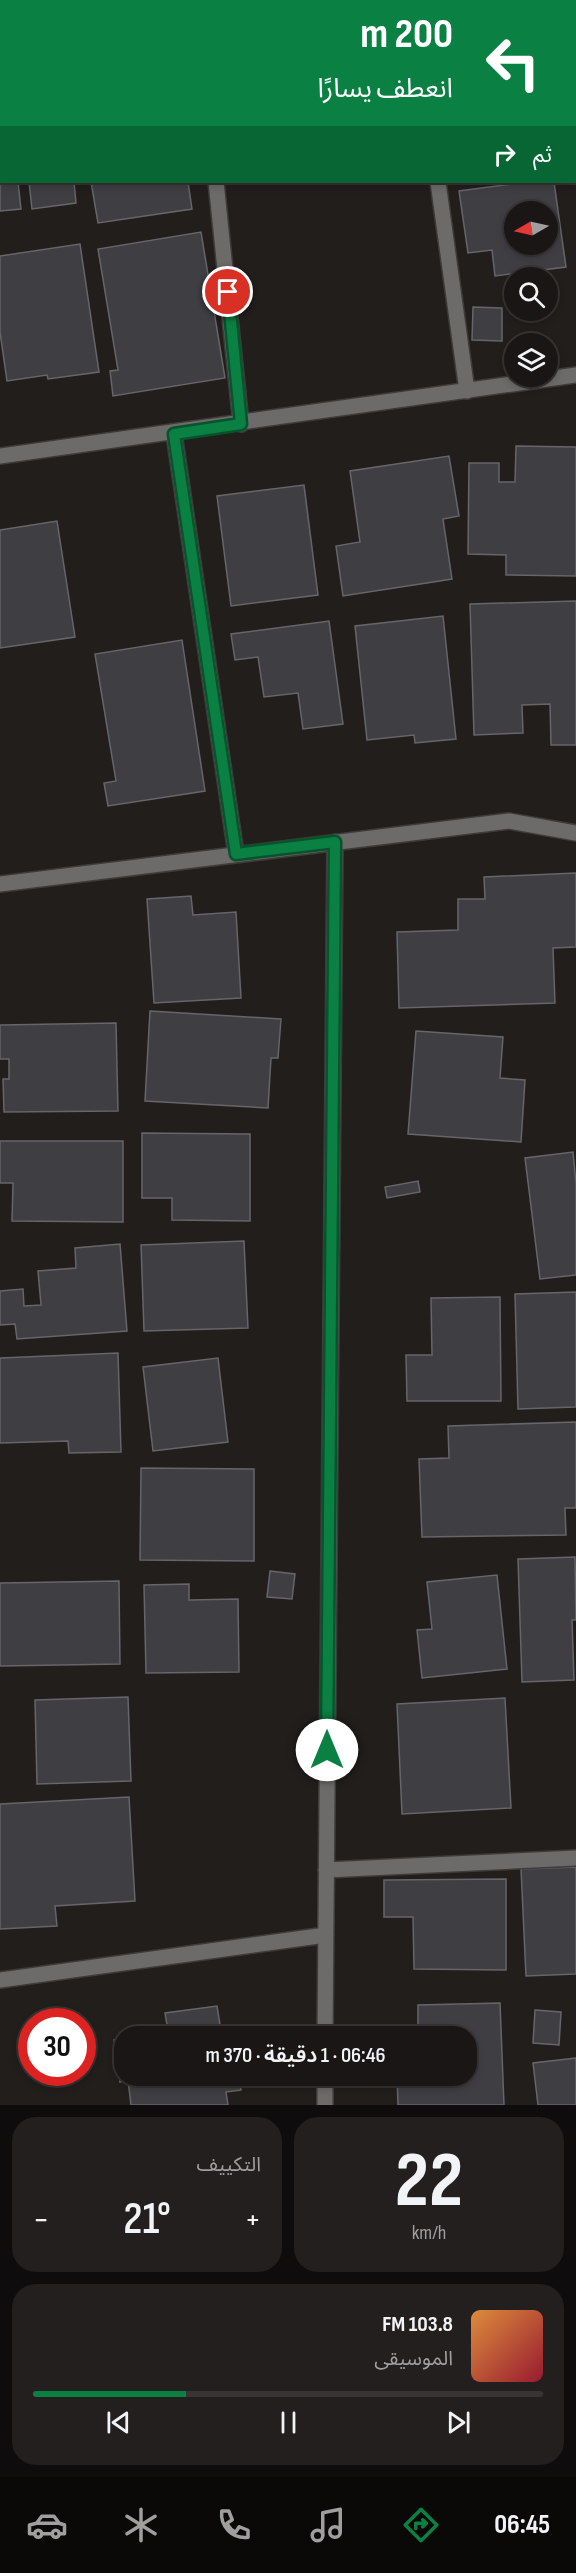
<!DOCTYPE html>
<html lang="ar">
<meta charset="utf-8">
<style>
:root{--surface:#191615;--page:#221f1e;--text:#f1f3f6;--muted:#9f9fa0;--line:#373534;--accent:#0b8043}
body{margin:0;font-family:"Sofia Sans Condensed","Noto Sans Arabic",sans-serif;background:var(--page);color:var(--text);direction:rtl;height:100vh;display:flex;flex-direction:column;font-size:22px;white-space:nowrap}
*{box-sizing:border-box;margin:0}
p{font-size:20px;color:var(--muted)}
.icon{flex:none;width:33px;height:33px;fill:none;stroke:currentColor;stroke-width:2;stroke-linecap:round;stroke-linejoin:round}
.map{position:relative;height:2105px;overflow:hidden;direction:ltr}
.sheet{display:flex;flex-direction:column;gap:12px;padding:12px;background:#0e0c0c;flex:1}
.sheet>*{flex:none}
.banner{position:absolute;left:0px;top:0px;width:576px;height:183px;box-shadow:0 3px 9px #0003,0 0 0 2px var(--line);direction:rtl;background:#0b8043;color:#fff;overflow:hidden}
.needle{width:39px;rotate:261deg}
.controls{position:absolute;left:504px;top:201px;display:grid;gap:12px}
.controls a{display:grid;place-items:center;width:54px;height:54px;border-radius:50%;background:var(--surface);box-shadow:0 3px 9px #0003,0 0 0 2px var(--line);font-size:30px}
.speed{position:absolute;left:18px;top:2008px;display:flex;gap:12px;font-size:30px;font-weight:700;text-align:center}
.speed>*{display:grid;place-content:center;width:78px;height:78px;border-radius:50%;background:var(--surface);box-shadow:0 3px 9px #0003,0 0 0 2px var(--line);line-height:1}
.speed .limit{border:9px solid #d22;background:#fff;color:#111}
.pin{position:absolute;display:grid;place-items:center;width:51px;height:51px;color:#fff;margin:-26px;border:3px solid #fff;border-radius:50%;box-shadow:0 2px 6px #0007}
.me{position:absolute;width:66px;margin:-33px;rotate:0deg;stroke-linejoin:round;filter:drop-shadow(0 0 4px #0008)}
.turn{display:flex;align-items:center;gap:21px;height:126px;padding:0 24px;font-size:27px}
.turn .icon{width:78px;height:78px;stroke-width:2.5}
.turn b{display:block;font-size:42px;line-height:51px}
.then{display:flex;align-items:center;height:57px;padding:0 24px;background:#0003;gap:12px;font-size:22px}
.big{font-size:45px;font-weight:600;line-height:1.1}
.sheet .tile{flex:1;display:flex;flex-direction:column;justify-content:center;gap:9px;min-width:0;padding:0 21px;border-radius:24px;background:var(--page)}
.sheet .dial{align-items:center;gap:0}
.dial b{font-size:78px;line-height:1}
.song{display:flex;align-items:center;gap:18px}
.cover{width:72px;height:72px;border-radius:9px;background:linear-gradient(135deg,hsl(30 70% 55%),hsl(350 70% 35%))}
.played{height:6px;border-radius:3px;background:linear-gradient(90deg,var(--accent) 30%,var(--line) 30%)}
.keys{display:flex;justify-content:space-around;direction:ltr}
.heat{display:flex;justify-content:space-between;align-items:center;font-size:33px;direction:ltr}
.sheet .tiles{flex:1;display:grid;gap:12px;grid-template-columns:1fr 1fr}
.tile:last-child{grid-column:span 2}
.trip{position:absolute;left:114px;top:2026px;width:363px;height:60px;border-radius:24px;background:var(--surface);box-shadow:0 3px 9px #0003,0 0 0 2px var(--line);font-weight:600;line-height:60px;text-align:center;direction:rtl}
.tab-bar{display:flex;height:96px;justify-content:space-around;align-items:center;background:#0a0908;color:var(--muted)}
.tab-bar .icon{width:42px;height:42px}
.tab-bar .selected{color:var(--accent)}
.tab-bar b{font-size:27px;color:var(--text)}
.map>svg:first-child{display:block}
.building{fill:#3f3f43;stroke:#65656a;stroke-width:1.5;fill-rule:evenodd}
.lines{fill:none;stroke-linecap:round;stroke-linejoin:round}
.minor-casing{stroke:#3e3b39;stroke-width:18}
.minor{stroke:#6c6b69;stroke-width:15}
.route-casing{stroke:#07532c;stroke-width:15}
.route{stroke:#0b8043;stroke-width:10}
</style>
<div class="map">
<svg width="576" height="2105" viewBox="0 0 576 2105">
<rect width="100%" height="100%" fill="#211e1c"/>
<path class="building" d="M0,103L2,182H18L21,209L0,211Z
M29,182H74L76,203L32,209Z
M91,182H188L192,209L98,223Z
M527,182H554L566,267L495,276L492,250L468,253L459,191ZM514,212H548V244H514Z
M201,232L225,378L113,396L110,371L118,370L98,249Z
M80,244L99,372L48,379L47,375L7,381L0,332V256Z
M473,307L502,308V341L472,340Z
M516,446L576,447V576L506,575V555L468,554L469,463H499V482H515Z
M449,456L459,516L443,519L452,579L343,596L336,546L360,542L350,471Z
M304,485L318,595L231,606L217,496Z
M57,521L75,637L0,648V530Z
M576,601V745H551L550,704L522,705L523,733L474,735L470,604Z
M443,616L456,739L415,743L414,735L367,740L355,626Z
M329,621L343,724L303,729L298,693L264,697L258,657L235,660L231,634Z
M182,640L205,791L108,806L104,783L116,781L95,654Z
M576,873V947L553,948L555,1003L399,1008L397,932L458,930V899H485L484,877Z
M191,896L193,915L236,912L241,998L154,1003L147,899Z
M150,1011L281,1019L278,1058H271L268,1108L145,1101Z
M116,1023L118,1111L4,1112L3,1079H9V1059H0V1025Z
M416,1031L503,1037L500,1078L525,1080L521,1142L408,1134Z
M142,1133L250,1134V1221L172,1220V1198H142Z
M0,1141H123V1222L12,1221L13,1183H0Z
M573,1152L576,1183V1275L540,1279L525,1158Z
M418,1181L420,1192L387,1198L385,1187Z
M244,1241L248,1328L144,1331L141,1245Z
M120,1244L127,1331L17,1339L15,1324L0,1325V1291L23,1289L24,1306L41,1305L38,1271L76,1268L75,1248Z
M576,1292V1407L518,1409L515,1294Z
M500,1297L501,1401H407L406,1355H432L431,1298Z
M118,1353L121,1452L69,1453L68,1441L0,1443V1358Z
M218,1358L228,1442L153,1451L143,1367Z
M576,1422V1508H565L566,1535L422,1537L419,1459L449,1458L448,1426Z
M141,1468L254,1469V1561L140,1560Z
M575,1557L576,1620H572L574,1680L522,1682L518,1559Z
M270,1571L295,1574L292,1599L267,1597Z
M497,1575L507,1669L422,1678L417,1630L432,1629L427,1582Z
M119,1581L120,1664L0,1666V1583Z
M189,1584V1600L238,1599L239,1672L146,1673L144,1585Z
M128,1697L131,1781L37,1784L35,1700Z
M505,1698L511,1808L402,1814L397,1704Z
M129,1797L135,1901L55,1906L57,1926L0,1929V1804Z
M576,1867V1974L526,1976L521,1869Z
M506,1879V1970L414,1969L413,1917H384V1880Z
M500,2003L504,2105H398L397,2076H466V2037H406L405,2030H418V2005Z
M217,2006L222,2037H169L165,2013Z
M535,2010L561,2012L559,2045L533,2043Z
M124,2039V2076H239L241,2090L226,2092L228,2105H131L128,2080L120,2082L114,2040Z
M576,2058V2105H538L533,2063Z"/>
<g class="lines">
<defs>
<path id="minor" d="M574,2L576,1
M0,71H2
M216,182L241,424
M438,182L467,391
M174,434L236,854
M0,456L576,375
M0,884L509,821L576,833
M326,1870L576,1858
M0,1980L326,1935
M325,2037L335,842
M325,2105V2076"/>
</defs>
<use href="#minor" class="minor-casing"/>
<use href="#minor" class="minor"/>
</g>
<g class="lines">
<defs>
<path id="route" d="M228,292L241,424L174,434L236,854L335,842L327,1750"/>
</defs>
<use href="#route" class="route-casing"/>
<use href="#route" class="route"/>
</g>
</svg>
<div class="controls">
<a><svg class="needle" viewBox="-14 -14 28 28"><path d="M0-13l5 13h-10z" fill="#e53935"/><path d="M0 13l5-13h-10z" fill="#9f9fa0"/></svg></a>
<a><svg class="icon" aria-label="search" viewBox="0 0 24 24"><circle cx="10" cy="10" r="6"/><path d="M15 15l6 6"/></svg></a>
<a><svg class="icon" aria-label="layers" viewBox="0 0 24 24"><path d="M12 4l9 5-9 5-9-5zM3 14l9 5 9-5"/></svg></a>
</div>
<div class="speed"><div class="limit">30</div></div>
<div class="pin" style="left:228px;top:292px;background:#d93025"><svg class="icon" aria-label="arrive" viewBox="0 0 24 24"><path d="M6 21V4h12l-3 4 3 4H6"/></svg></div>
<svg class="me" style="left:327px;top:1750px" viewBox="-20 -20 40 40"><circle r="19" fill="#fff"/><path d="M0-13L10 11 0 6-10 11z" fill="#0b8043"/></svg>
<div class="trip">06:46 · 1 دقيقة · 370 m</div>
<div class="banner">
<div class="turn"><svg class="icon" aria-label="left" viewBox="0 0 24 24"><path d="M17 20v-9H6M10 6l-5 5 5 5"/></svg><div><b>200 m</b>انعطف يسارًا</div></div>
<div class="then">ثم<svg class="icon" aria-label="right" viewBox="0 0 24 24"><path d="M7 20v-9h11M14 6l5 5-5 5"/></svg></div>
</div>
</div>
<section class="sheet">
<div class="tiles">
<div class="tile dial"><b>22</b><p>km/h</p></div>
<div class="tile"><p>التكييف</p>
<div class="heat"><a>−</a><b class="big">21°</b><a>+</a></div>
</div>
<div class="tile">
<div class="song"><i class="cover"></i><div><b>103.8 FM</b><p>الموسيقى</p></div></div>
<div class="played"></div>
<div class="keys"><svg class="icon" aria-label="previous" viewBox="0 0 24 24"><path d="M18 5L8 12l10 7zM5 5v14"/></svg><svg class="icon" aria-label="pause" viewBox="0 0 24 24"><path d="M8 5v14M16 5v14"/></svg><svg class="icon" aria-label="next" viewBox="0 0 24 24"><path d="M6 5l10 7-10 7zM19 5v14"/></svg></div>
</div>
</div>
</section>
<nav class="tab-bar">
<b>06:45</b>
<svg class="icon selected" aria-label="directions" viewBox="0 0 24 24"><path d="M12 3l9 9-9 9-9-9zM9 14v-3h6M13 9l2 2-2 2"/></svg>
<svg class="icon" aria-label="music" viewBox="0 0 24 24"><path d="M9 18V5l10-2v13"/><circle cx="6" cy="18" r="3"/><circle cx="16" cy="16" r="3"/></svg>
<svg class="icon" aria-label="phone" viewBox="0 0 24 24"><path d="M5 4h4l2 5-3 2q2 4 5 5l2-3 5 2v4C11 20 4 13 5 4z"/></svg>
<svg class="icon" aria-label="climate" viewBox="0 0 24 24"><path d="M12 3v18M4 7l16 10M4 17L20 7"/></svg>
<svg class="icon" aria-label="car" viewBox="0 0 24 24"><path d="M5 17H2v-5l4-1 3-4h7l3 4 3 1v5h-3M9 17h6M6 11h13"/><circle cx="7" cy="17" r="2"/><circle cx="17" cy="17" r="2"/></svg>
</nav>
